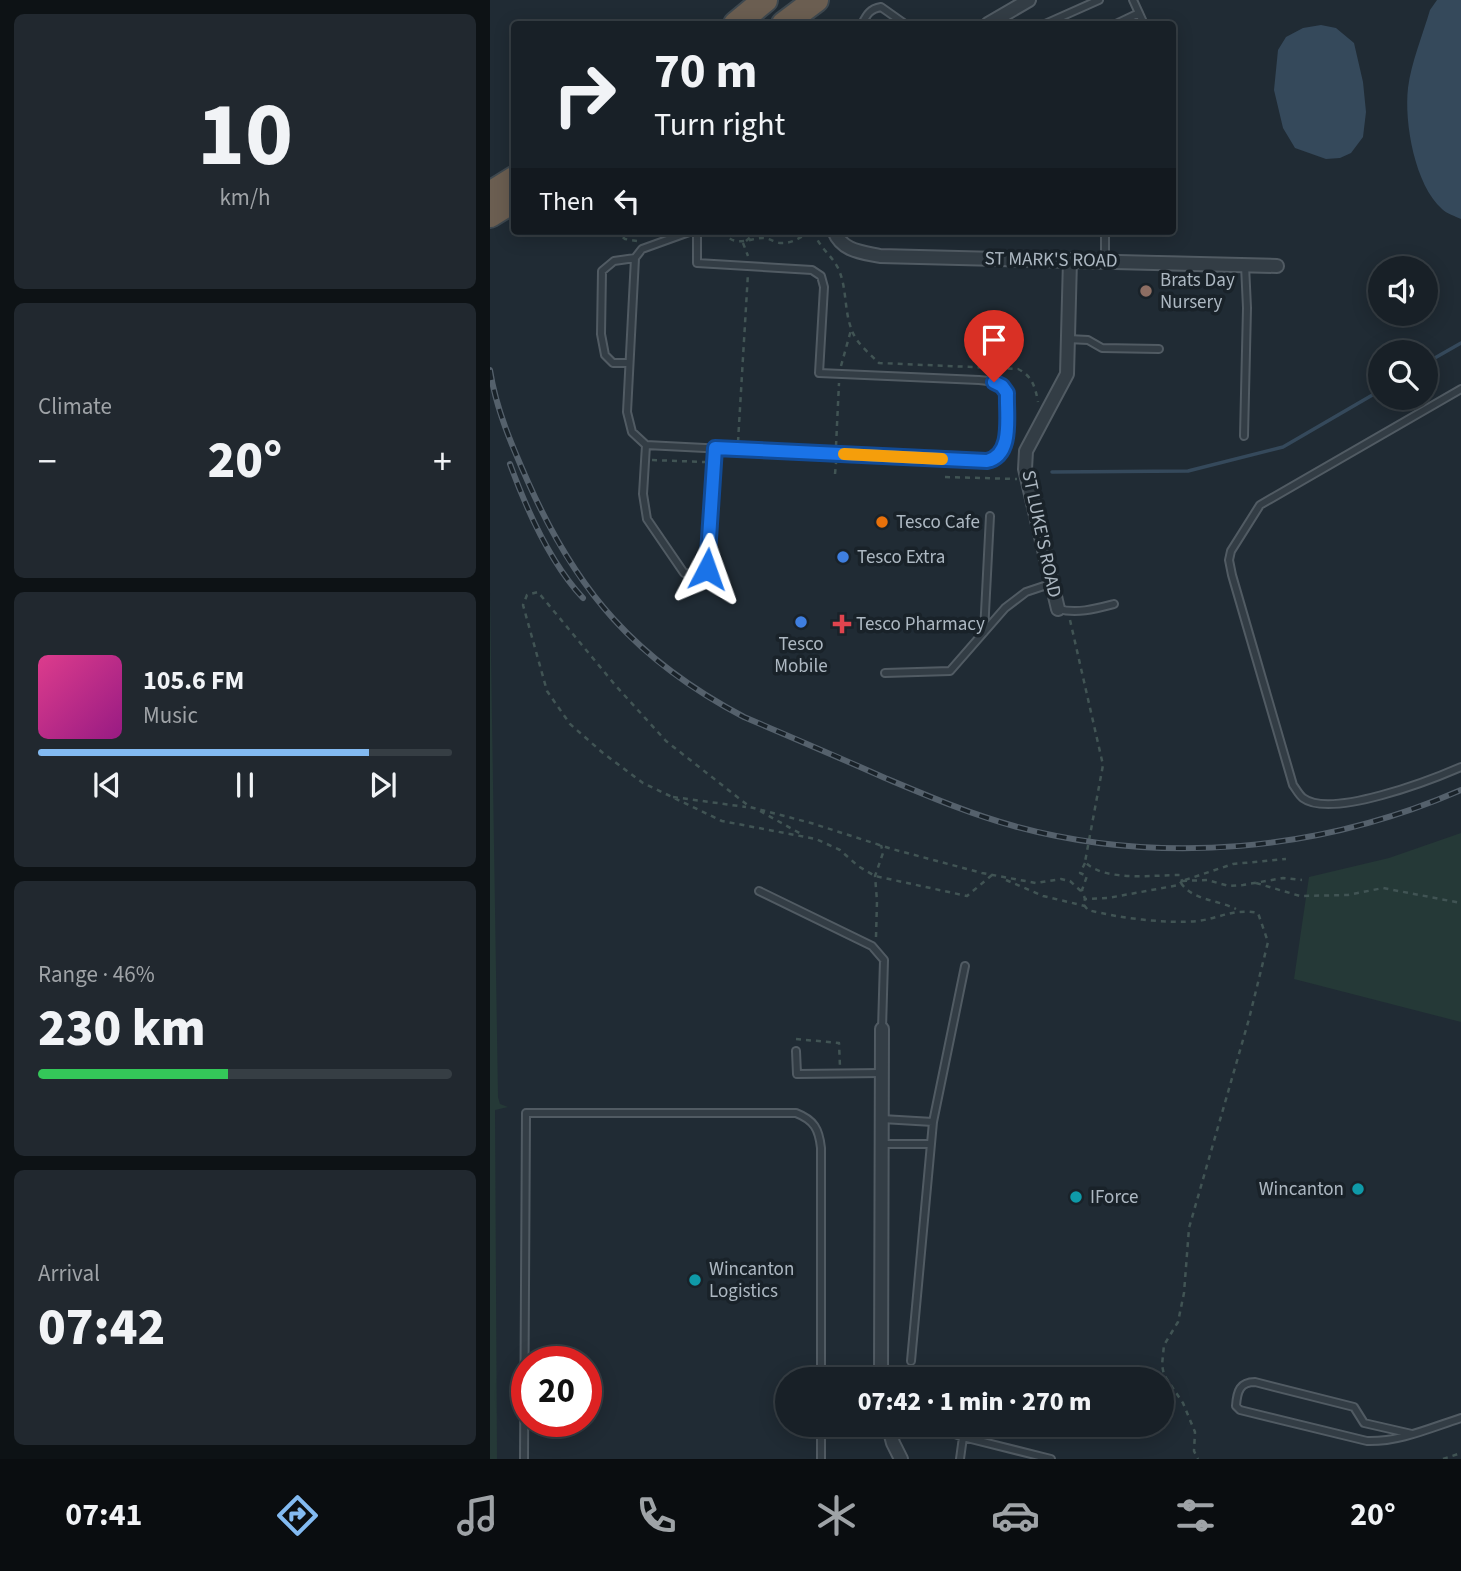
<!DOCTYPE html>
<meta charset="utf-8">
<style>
:root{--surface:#182027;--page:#21282f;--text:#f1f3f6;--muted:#9fa3a7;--line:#363e44;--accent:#83baf1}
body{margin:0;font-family:"Source Sans 3",sans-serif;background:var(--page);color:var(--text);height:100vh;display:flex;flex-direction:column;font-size:26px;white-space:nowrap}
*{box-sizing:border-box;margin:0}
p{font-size:23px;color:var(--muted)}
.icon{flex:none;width:38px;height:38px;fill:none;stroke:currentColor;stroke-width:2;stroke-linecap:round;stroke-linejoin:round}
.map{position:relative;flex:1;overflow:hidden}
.sheet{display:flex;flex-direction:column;gap:14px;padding:14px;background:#0d1215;width:490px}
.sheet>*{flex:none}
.hud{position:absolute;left:21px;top:21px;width:665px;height:214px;border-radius:7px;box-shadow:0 4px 18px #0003,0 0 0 2px var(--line);background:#182027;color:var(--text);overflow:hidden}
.fabs{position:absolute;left:878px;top:256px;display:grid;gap:14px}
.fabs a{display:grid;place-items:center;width:70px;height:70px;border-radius:50%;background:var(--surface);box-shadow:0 4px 18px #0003,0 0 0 2px var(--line);font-size:35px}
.speed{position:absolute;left:21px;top:1346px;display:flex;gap:14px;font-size:35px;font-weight:700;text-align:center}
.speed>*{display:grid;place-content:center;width:91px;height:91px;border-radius:50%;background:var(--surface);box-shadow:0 4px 18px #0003,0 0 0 2px var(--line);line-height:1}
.speed .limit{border:10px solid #d22;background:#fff;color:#111}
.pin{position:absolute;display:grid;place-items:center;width:60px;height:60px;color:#fff;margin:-72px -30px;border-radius:50% 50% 50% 0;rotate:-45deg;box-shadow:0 0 7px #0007}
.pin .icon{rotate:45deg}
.me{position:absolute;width:77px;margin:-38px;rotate:4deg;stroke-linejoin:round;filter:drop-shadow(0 0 5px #0008)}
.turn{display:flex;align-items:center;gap:24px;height:147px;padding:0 28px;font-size:32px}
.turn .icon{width:91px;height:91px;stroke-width:2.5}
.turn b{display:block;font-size:49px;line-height:60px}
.then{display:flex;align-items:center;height:66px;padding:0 28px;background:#0003;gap:14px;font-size:26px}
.big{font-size:52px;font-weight:800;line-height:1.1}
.sheet .tile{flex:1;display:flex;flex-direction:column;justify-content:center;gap:10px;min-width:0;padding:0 24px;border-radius:10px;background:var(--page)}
.sheet .dial{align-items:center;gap:0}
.dial b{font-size:91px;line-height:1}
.song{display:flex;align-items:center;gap:21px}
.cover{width:84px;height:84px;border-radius:10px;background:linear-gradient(135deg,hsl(330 70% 55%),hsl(310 70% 35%))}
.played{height:7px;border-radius:4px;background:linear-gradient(90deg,var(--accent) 80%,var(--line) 80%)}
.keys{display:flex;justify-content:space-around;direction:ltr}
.heat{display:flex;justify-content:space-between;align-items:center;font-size:38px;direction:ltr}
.charge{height:10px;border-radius:5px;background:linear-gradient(90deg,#34c759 46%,var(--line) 0)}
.trip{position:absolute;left:285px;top:1367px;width:399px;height:70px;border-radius:35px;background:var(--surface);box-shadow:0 4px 18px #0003,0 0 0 2px var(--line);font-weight:800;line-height:70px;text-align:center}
.dock{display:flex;height:112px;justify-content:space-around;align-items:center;background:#0a0d10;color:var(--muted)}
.dock .icon{width:49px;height:49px}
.dock .selected{color:var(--accent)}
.dock b{font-size:32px;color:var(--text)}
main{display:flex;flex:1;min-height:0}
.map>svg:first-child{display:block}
.green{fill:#253937}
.water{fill:#35495b}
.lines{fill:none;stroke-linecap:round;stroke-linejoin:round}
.stream{stroke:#35495b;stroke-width:3.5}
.lane-casing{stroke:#515b63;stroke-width:10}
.street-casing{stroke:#515b63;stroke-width:16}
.highway-casing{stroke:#3e484f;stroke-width:28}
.path{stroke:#415454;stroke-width:2.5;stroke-dasharray:5 5;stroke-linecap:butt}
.lane{stroke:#333d45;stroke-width:6}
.street{stroke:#333d45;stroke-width:12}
.highway{stroke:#6b5e51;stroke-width:24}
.rail-casing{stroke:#55616c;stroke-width:6}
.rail{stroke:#192229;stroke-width:3.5;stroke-dasharray:10;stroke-linecap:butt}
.route-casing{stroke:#114b97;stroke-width:18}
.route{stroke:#1a73e8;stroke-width:12}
.slow{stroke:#f59e0b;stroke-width:12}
.education-dot{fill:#8d6e63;stroke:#192229;stroke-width:2.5}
.food-dot{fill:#e8710a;stroke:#192229;stroke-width:2.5}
.shop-dot{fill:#3f7fe0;stroke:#192229;stroke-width:2.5}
.health-dot{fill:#e0444e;stroke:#192229;stroke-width:2.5}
.culture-dot{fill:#0f9aa8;stroke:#192229;stroke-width:2.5}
.labels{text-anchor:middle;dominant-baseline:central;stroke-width:7;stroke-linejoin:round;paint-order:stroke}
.street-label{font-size:19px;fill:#adb8c2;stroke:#192229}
.poi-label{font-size:19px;fill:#adb8c2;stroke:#192229;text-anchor:start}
</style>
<main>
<section class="sheet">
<div class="tile dial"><b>10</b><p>km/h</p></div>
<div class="tile"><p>Climate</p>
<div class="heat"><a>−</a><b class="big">20°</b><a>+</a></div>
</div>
<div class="tile">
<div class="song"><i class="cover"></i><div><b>105.6 FM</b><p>Music</p></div></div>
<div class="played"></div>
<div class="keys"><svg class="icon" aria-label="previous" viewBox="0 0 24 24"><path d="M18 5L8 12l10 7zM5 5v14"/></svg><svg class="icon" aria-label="pause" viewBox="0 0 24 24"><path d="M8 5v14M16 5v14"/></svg><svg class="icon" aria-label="next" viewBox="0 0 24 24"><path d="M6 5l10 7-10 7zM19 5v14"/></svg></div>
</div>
<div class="tile"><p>Range · 46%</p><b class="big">230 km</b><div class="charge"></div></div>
<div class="tile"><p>Arrival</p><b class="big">07:42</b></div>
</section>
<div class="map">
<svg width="971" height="1459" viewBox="0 0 971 1459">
<rect width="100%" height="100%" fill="#202b34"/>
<path class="green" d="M0,593L8,1097L10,1104L18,1107L5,1110L7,1459H0Z
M971,833V1022L804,979L819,877L899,858Z"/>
<path class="water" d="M947,0H971V219C965,216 957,214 952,209C925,185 914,123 918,88C921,63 933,34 940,10Z
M831,25L846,28L864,43L873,82L876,112L873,137L861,153L850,158L836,159L805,148L793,128L784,90L788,50L796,37L813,28Z"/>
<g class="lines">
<path class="stream" d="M936,363L971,343
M562,472L698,471L793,447L891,390"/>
<defs>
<path id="lane" d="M643,0L654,24
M372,24C377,14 380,9 391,7L415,24
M555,24L609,0
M626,24L649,13
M202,231L152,249L145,258L137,412L142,432L156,445L497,462C524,455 516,415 517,393C509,382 501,381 489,380L329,373L334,287L331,276L322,270L207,263V231
M615,261V231
M578,339L598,340L612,348L669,349
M139,363H123L115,355L111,334L112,271L124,261L145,258
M971,389L770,505L741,551L739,560L742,575L803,785C806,789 809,795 813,798C841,819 941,780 971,767
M754,436L757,308L755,265
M156,445L153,494L157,519L194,573L205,574L217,568L225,448
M568,609C587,614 605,609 624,604
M494,632L500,516
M395,673L460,671L515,608L536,592L560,584
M269,891L382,946L394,960L392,1029
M306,1051L307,1074L392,1073
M392,1119L443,1122
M392,1144H441
M421,1361L443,1122L475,966
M439,1424L473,1437L561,1459
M922,1434L874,1423L864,1407L765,1382C750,1382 747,1391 746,1406L750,1410L877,1441C909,1442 940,1428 971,1418
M34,1459L36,1113H306C324,1120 329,1129 331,1148V1379
M331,1459V1424
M470,1459L473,1437"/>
<path id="street" d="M498,24L539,0
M344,231C352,251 371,252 390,256L787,266
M568,609L535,469L536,451L577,374L580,260
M391,1379L392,1029
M398,1424L403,1443L411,1459"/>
<path id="highway" d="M246,24L275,0
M294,24L326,0
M0,194L24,179
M0,215L24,200"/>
</defs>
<use href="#lane" class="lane-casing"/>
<use href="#street" class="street-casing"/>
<use href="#highway" class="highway-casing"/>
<path class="path" d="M125,231L135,239L147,241
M233,231C244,249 259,238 273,238C279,238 284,242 290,243C302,244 311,237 321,231
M324,231C328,247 341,254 348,268C357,287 354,309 361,328C365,342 379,353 389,363L528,369C542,376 545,386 548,402
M256,241L267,231
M253,243L258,256
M351,366L361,330
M248,442L258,273
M346,446L349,383
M162,460L215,462
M345,474L346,463
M455,477L527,479
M580,620L613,765L595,862C614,882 664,875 690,875L692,881L689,885L618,898L595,899
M183,797L256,807
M270,811L313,835
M595,863L590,873L597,876L592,890L595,899L593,904L598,910C629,918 676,924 708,921C730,918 745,908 768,913L778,942L759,1019L699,1228L694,1293L688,1322L674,1345L672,1365L674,1375L693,1403L705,1432L704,1451L708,1459
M502,875L477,896L385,876L368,866L350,850L326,839L232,821L153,783L113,753L80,724L57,691L33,605L37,595L48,592L126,686L176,741L260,807L321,823L402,849L492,873L546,883L571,879L580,881L592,892
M516,880L553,896L595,906
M695,880L743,864L796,859
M692,881L717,880L739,886L753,885L793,878L812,880
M691,883C702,900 728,900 746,909
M766,883L810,896L858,895L893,888L971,903
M386,937L387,901L385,876L393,853L391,845
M306,1039L349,1043L350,1067
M953,1459L971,1453"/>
<use href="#lane" class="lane"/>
<use href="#street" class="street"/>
<use href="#highway" class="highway"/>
<defs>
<path id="rail" d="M0,370C6,409 22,446 38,482C87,592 146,660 254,717C301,737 348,757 395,778C438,796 480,814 524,826C672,866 831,851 971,790
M20,464C36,508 60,563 93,598"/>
</defs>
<use href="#rail" class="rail-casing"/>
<use href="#rail" class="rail"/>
</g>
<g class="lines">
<defs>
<path id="route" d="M217,569L225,448L497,461C524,455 516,415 517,393L512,386L504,382"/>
</defs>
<use href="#route" class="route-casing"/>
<use href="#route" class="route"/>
<path class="slow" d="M354,454L452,459"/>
</g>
<circle class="education-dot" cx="656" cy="291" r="7"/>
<circle class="food-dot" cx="392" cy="522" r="7"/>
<g class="shop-dot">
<circle cx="353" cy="557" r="7"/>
<circle cx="311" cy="622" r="7"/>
</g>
<path class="health-dot" d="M348.5 613.5h7v7h7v7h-7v7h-7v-7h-7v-7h7z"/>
<g class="culture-dot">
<circle cx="868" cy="1189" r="7"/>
<circle cx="586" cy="1197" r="7"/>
<circle cx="205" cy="1280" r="7"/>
</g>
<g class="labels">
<g class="street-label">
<text transform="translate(561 260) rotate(1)">ST MARK'S ROAD</text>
<text transform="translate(551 534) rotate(78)">ST LUKE'S ROAD</text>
</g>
<g class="poi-label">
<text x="670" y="280">Brats Day<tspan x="670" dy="22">Nursery</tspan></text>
<text x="406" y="522">Tesco Cafe</text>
<text x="367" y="557">Tesco Extra</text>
<text x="366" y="624">Tesco Pharmacy</text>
<text x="311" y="644" text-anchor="middle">Tesco<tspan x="311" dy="22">Mobile</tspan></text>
<text x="854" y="1189" text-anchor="end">Wincanton</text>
<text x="600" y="1197">IForce</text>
<text x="219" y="1269">Wincanton<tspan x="219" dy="22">Logistics</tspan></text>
</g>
</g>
</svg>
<div class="fabs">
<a><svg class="icon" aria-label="sound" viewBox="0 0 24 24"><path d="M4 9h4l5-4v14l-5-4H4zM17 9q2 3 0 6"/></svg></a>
<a><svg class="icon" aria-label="search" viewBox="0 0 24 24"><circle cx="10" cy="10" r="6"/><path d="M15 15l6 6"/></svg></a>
</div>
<div class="speed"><div class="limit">20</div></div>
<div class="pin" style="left:504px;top:382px;background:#d93025"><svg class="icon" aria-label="arrive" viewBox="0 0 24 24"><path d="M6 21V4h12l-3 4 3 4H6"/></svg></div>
<svg class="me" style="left:217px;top:569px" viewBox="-20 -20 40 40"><path d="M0-17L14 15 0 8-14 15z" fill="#1a73e8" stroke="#fff" stroke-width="4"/></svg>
<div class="trip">07:42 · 1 min · 270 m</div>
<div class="hud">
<div class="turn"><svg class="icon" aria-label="right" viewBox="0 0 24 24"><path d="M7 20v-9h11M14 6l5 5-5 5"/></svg><div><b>70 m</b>Turn right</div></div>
<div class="then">Then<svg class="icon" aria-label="left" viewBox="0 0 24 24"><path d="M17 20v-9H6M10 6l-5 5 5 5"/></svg></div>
</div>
</div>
</main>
<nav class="dock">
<b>07:41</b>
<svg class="icon selected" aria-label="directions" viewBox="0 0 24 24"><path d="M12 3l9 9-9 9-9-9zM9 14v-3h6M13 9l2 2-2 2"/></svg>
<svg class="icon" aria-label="music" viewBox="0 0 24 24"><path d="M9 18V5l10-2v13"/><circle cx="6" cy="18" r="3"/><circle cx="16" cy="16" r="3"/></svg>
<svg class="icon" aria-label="phone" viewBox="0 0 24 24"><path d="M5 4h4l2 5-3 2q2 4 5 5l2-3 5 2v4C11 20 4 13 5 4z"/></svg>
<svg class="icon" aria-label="climate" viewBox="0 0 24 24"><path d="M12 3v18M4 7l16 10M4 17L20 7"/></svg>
<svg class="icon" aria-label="car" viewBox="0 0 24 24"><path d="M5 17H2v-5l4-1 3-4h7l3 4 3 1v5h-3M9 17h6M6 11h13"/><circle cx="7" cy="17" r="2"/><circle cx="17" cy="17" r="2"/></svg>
<svg class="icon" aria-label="filters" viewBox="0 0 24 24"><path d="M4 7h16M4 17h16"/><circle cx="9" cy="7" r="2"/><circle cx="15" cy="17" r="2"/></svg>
<b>20°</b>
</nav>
